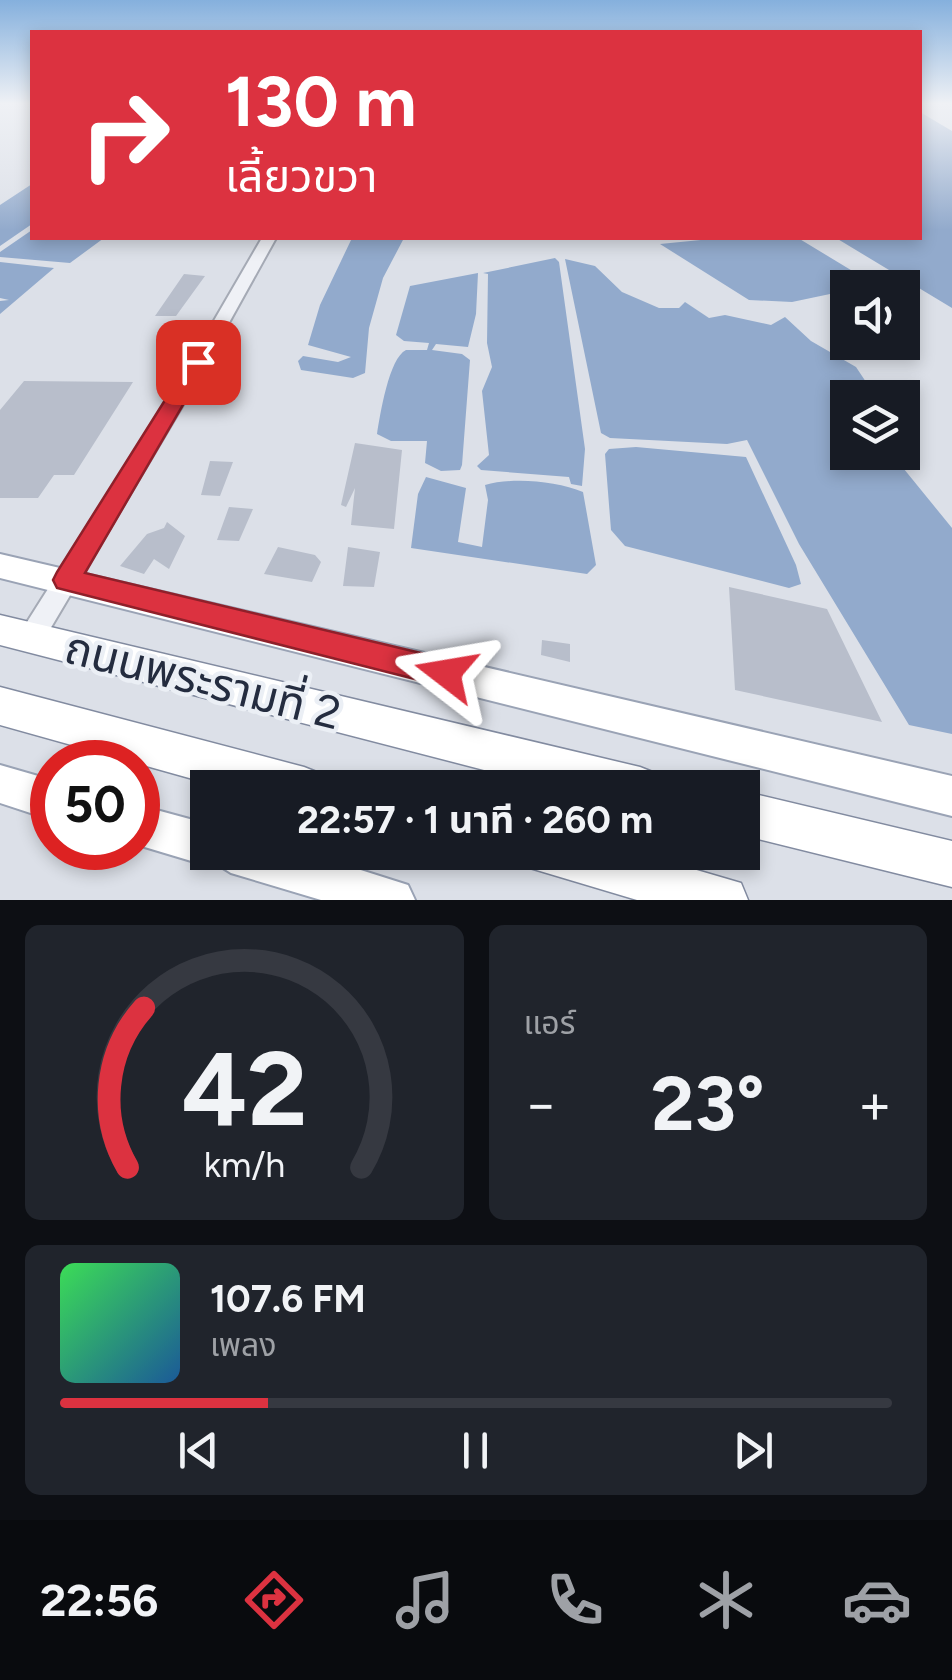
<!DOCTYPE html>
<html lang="th">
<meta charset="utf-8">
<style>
:root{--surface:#171b24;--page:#20242c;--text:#f1f3f6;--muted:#9ea1a6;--line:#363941;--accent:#dc3240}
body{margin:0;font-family:Figtree,"Noto Sans Thai",sans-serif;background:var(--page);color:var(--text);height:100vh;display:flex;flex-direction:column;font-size:38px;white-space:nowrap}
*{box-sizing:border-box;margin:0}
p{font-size:32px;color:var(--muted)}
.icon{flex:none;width:55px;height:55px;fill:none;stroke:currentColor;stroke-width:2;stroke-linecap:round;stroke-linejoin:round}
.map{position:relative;height:900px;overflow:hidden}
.drawer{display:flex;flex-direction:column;gap:25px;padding:25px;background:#0d0f14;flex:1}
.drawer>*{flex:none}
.guide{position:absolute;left:30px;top:30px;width:892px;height:210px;border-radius:0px;box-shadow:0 5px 15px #0003;background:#dc3240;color:#fff;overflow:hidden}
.controls{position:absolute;left:830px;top:270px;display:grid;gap:20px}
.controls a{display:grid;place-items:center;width:90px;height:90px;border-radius:0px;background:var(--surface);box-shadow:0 5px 15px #0003;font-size:50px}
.speed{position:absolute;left:30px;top:740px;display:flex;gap:20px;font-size:50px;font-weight:700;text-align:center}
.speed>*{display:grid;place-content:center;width:130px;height:130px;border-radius:50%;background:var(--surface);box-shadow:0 5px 15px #0003;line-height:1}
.speed .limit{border:15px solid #d22;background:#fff;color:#111}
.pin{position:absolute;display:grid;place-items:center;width:85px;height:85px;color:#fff;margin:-42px;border-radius:20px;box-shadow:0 5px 15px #0006}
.me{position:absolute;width:110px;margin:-55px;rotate:284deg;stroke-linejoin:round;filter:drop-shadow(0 0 8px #0008)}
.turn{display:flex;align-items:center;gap:35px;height:210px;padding:0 30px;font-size:45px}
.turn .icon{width:130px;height:130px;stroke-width:2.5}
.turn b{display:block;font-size:70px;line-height:85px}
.big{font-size:75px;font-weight:700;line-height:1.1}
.drawer .widget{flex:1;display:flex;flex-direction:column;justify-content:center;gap:15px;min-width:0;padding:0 35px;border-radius:15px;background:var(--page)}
.drawer .dial{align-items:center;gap:0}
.dial svg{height:260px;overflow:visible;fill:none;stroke:var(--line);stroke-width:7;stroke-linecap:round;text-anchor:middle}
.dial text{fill:var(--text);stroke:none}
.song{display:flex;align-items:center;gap:30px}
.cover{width:120px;height:120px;border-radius:15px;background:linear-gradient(135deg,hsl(130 70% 55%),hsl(210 70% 35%))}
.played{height:10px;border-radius:5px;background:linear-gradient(90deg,var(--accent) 25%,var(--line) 25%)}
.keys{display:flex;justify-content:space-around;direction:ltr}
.heat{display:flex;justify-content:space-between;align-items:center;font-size:55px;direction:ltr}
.drawer .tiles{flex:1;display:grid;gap:25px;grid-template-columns:1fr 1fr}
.widget:last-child{grid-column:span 2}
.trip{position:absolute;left:190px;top:770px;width:570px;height:100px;border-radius:0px;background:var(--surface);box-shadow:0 5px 15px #0003;font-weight:700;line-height:100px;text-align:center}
.tabs{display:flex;height:160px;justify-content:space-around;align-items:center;background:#090b0e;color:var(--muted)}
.tabs .icon{width:70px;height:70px}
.tabs .on{color:var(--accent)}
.tabs b{font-size:45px;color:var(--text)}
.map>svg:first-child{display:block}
.water{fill:#92aacc}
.building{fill:#b8becb}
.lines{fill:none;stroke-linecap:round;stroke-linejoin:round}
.minor-casing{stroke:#a5aab5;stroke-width:4}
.major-casing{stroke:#9aa3b5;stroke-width:4}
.highway-casing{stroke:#828ba0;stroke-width:3}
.minor{fill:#eff1f6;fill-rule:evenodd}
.major{fill:#fff;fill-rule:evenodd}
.highway{fill:#fff;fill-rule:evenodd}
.route{fill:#dc3240;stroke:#8f202a;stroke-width:2.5}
.labels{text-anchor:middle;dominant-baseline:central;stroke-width:9;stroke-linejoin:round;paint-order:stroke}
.near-street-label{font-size:45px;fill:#242c3f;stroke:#ebeff5}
</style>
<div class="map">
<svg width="952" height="900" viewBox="0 0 952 900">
<rect width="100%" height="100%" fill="#dce0e8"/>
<path class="water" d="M920,112L952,131V308L836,238H920Z
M32,184V224L0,246V205Z
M32,230V238H104L70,263L0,257V252Z
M352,238H404L383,278L369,328L365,373L353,378L301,370L298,361L303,356L338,362L351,357L308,345L320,305Z
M721,238H798L869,281L868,286L792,302L749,300L660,244Z
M555,258L559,262L585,449L582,486L571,484L569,477L481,470L477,466L489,455L482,391L492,367L487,343L488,274L483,273Z
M565,259L595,266L622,292L659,308H679L685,302L709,318L725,315L771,325L785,317L811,341L856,367L876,397L848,398V452L895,453V458L952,528V734L909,725L799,544L747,440L727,444L610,438L601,433Z
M0,262L54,268L0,314V301L9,300L0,298Z
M478,273L476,314L468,347L436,344L432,350L462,354L470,360L462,465L460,470L441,471L425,463L427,441H391L377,434C380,415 389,358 406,350H427L429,343L404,341L396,335L410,286Z
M636,447L746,457L796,565L801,584L789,588L625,546L611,530L605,454L609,449Z
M426,477L466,488L458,542L482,547L488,500L485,485C513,477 556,481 583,492L596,565L587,574L411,548L418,494Z"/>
<path class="building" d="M184,274L205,276L176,316H155Z
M24,381L133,382L74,475H54L38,498H0V410Z
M355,443L402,450L394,529L351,525L355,488L346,507L341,505Z
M210,461L233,462L220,496L201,495Z
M229,507L253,509L239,541L217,540Z
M167,522L185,536L169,569L154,559L144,574L120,566L147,534L164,528Z
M278,547L315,555L321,562L312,582L264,574Z
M348,547L380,552L374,587L343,586Z
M729,587L827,609L882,722L735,690Z
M542,640L570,644V662L541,655Z"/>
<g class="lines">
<defs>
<path id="minor" d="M262,238H276L190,393L40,646L31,649L22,646L18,638L22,630L172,393Z"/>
<path id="major" d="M0,554L952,776V816L0,578Z
M0,765L52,780V820L0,803Z
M138,805L208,824V852H304L408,885L415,900H321L231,873L215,863L208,866L138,845Z"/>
<path id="highway" d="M0,615L640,767L655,773L661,788H554L0,645Z
M0,687L304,767L319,773L325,788H225L0,725Z
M742,791L952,841V887L742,835Z
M523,852H635L741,883L748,900H637L530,868Z"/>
</defs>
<use href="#minor" class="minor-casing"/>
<use href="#major" class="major-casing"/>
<use href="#highway" class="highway-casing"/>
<use href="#minor" class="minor"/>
<use href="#major" class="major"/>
<use href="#highway" class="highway"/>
</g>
<linearGradient id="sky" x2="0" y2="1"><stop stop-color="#85b0dd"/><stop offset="0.45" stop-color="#eff1f5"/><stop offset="1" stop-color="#eff1f5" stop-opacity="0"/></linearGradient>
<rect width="952" height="230" fill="url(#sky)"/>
<path class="route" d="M198,356L208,362L85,573L446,659L457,663L462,673L457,683L446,687L57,588L53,580L57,572L189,362Z"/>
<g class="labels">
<g class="near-street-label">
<text transform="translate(203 680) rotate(14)">ถนนพระรามที่ 2</text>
</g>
</g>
</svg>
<div class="controls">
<a><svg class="icon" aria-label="sound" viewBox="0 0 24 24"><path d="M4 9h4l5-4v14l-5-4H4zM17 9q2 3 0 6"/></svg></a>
<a><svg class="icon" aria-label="layers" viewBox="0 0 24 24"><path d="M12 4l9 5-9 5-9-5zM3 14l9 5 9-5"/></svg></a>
</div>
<div class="speed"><div class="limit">50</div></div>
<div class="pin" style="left:198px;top:362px;background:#d93025"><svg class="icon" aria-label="arrive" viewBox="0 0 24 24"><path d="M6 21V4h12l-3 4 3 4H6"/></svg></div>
<svg class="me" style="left:446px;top:673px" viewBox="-20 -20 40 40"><path d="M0-17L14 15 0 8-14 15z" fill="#dc3240" stroke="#fff" stroke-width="4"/></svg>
<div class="trip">22:57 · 1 นาที · 260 m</div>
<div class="guide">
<div class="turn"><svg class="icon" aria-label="right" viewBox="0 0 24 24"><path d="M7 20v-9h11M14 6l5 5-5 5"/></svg><div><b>130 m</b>เลี้ยวขวา</div></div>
</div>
</div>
<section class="drawer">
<div class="tiles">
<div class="widget dial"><svg viewBox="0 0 100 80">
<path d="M14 69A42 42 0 1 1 86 69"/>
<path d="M14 69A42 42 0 0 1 19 20" stroke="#dc3240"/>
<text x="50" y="56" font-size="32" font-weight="700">42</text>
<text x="50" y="72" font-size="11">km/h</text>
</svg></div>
<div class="widget"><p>แอร์</p>
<div class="heat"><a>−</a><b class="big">23°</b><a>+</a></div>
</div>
<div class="widget">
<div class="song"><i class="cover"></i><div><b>107.6 FM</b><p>เพลง</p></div></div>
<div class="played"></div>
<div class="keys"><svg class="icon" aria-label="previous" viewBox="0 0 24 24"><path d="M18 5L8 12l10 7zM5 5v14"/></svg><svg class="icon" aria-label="pause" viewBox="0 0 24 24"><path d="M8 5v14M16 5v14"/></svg><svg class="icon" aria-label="next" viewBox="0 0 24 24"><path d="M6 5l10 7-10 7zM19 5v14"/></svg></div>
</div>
</div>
</section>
<nav class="tabs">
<b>22:56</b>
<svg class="icon on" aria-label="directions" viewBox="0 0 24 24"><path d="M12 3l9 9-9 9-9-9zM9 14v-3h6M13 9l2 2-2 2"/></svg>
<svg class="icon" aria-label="music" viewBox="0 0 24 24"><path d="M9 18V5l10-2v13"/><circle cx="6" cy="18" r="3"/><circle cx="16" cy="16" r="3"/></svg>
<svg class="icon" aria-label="phone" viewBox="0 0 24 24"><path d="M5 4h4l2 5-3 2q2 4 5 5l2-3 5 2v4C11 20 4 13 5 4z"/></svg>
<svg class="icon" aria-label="climate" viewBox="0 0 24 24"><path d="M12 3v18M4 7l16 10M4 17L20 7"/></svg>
<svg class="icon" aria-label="car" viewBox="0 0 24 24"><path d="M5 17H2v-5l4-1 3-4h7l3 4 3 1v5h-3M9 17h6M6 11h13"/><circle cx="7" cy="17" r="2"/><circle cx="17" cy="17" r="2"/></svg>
</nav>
